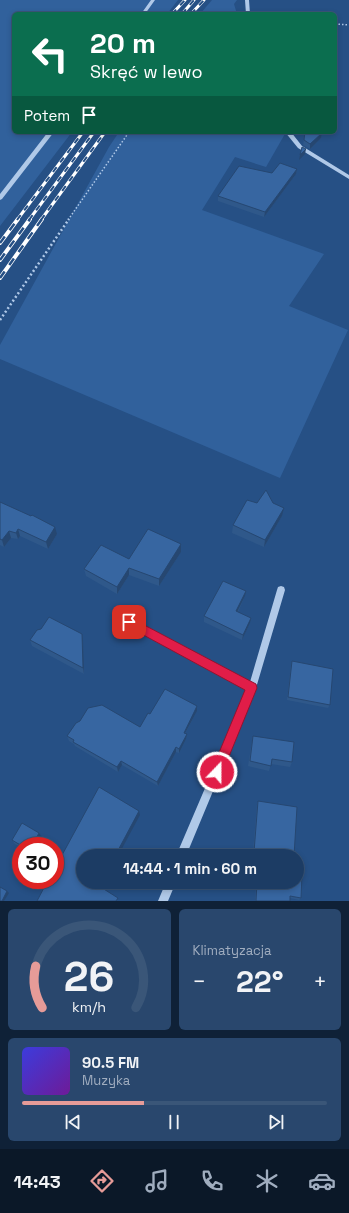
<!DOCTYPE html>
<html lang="pl">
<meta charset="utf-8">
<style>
:root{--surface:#1c3c64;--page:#29476d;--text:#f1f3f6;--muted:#a0adbf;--line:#3a5678;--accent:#e69b98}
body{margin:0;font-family:"Space Grotesk",sans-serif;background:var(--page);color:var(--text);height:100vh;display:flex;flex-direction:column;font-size:15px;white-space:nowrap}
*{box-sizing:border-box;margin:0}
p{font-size:13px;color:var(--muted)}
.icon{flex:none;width:22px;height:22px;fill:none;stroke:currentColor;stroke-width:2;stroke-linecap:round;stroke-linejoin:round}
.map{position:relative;height:901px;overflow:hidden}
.panel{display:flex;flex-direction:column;gap:8px;padding:8px;background:#0f2137;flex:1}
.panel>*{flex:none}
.guide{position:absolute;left:12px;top:12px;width:325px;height:122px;border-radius:6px;box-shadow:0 2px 6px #0003,0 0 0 1px var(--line);background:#0b6e4f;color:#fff;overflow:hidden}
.speed{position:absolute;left:12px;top:837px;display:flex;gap:8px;font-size:20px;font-weight:700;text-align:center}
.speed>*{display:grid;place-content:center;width:52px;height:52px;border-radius:50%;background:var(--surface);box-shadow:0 2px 6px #0003,0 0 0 1px var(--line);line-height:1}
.speed .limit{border:6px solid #d22;background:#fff;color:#111}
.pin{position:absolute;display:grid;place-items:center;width:34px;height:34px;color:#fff;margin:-17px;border-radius:8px;box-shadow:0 2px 6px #0006}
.me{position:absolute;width:44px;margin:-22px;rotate:22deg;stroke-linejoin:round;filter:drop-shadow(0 0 3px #0008)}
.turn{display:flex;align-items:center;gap:14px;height:84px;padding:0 12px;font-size:18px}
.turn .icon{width:52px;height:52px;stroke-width:2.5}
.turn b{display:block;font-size:28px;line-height:34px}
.then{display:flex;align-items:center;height:38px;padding:0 12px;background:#0003;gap:8px;font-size:15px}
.big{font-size:30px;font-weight:600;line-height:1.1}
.panel .tile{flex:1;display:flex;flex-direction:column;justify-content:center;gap:6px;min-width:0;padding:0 14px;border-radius:6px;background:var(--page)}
.panel .dial{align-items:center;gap:0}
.dial svg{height:104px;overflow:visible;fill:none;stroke:var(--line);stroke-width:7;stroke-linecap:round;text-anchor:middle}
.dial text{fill:var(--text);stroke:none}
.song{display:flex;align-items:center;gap:12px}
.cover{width:48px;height:48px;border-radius:6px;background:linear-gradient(135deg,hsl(240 70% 55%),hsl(280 70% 35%))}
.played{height:4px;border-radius:2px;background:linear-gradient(90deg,var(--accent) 40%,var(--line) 40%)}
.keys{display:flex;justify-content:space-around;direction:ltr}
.heat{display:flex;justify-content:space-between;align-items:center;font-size:22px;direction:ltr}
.panel .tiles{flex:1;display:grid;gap:8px;grid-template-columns:1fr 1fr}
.tile:last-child{grid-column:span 2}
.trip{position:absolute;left:76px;top:849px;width:228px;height:40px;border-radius:20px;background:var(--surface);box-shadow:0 2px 6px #0003,0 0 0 1px var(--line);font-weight:600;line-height:40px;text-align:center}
.tab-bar{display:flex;height:64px;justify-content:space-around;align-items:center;background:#0b1828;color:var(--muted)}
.tab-bar .icon{width:28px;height:28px}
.tab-bar .selected{color:var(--accent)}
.tab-bar b{font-size:18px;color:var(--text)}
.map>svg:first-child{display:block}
.green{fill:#31619c}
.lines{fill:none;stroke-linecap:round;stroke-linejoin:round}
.path-far1{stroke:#b0c9e8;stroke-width:1.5;stroke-dasharray:1.5 2;stroke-linecap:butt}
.path{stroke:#b0c9e8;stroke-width:2.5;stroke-dasharray:2 2.5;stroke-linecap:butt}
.minor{fill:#b0c9e8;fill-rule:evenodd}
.rail-far1-casing{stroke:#fff;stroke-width:3}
.rail-casing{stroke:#fff;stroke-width:4}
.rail-far1{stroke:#265085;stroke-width:2;stroke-dasharray:6;stroke-linecap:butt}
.rail{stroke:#265085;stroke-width:2.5;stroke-dasharray:8;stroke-linecap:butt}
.wall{fill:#2f588a}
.shaded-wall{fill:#264771}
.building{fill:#3766a1;stroke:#264771}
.route{fill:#e11d48;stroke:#92132f}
</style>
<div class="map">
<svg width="349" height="901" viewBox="0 0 349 901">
<rect width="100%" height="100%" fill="#265085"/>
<path class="green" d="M0,0H178L167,14H14V132H72L0,226Z
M212,0H237L234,4L237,14H200Z
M119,132H286L266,167L235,157L202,210L324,254L289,306L348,330L280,478L0,359V345L109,147Z"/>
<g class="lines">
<path class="path-far1" d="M335,24L349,25
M68,220L129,132"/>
<path class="path" d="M0,320L69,219"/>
<path class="minor" d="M151,0H155L145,14H141Z
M245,0H249L250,14H246Z
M48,132H54L2,199L0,200V194Z
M285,132H291L302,146L349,175V179L298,148Z
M281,586L284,587L285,590L256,688L186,856H176L247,690L126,625L125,622L126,619L129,618L132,619L250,682L277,590L278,587Z
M166,882H176L168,901H158Z"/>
<defs>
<path id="rail-far1" d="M172,14L185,0
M182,14L194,0
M191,14L204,0
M17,220L83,132
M29,220L94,132
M41,220L105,132"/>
<path id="rail" d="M0,243L18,219
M0,260L30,219
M0,278L42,219"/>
</defs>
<use href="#rail-far1" class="rail-far1-casing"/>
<use href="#rail" class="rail-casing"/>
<use href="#rail-far1" class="rail-far1"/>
<use href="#rail" class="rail"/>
</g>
<path class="wall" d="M305,132H322L321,138L310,149L303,145Z
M297,169L296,174L264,217L218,201V196L272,173Z
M0,502L57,534L48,549L20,536L18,539L11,538L4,547L0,545Z
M257,503H273L282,516L264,547L232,533L233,525Z
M181,544V552L159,586L129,575L117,594L86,576L84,569L129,559Z
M245,596L238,612L250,623L242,640L204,622V616Z
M82,634L83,640L84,674L32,646L30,640Z
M292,661L330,705L328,708L287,700L291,664Z
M197,706V711L185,734H187L186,739L179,753L176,752L158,786L122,765L118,772L75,746L74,744L69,741L67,736L80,721L140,727L150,714Z
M253,736L292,762L290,767L271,764L269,771L248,766L252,741Z
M258,801L294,856H248L249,851H253L257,804Z
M39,833L42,837L37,846H21V847L15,844L12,840Z
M247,882H297L301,898L299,900L290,898V901H255L256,884Z"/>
<path class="shaded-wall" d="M322,133L321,138L310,149V144Z
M306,149L305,154L299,160L300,155Z
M297,169L296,174L264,217L265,212Z
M284,508L282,516L264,547L265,540Z
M55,527L57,534L48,549L46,542Z
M18,529L20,536L18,539L16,533Z
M9,531L11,538L4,547L2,540Z
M181,544V552L159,586V579Z
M129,568V575L117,594V587Z
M246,591L245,596L235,616L236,611Z
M251,618L250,623L242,640L243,635Z
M82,634L83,640L84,674L83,668Z
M197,706V711L183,737L184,733Z
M187,734L186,739L179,753V749Z
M176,747V752L158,786L157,782Z
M121,761L122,765L118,772L117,767Z
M139,811L140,815L118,856H115Z
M39,833L42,837L37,846H32Z
M101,882H105L101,890L99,886Z
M7,891L9,893L4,901H2Z"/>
<path class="building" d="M305,132H322V133L310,144L304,140Z
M302,147L306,149L300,155Z
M280,163L297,169L265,212L218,196L239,166L272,173Z
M266,490L273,503L284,508L265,540L233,525L247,500L257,503Z
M0,502L31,516L32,515L55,527L46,542L18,529L16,533L9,531L2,540L0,539Z
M148,529L181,544L159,579L129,568L117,587L84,569L101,545L129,559Z
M223,581L246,591L236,611L251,618L243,635L204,616Z
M49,617L82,634L83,668L30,640L37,630L41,629Z
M292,661L333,669L330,705L288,697Z
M165,689L197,706L184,733L187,734L179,749L176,747L157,782L121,761L117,767L73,742L74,740L67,736L76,723L80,721L88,708L102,705L140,727L148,713L150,714Z
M253,736L294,742L292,762L272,759L271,766L250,761Z
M99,787L139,811L115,856H83V882H101L99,886L118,898L116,901H37L48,880H55V868Z
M258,801L297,807L294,856H249V851L254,852Z
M22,823L39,833L32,846H22L12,840Z
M297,874L302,875L301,898L290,896V901H256L257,882H297Z
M0,887L7,891L2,901H0Z"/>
<path class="route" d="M129,617L256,684L257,688L221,776L217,778L212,776L211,772L245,690L125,625L124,622L125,618Z"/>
</svg>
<div class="speed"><div class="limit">30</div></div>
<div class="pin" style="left:129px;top:622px;background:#d93025"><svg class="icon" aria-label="arrive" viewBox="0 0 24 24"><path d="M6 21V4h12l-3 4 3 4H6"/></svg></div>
<svg class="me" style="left:217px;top:772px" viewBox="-20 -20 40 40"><circle r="17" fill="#e11d48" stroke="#fff" stroke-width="3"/><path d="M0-11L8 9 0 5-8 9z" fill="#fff"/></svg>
<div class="trip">14:44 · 1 min · 60 m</div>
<div class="guide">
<div class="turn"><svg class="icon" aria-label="left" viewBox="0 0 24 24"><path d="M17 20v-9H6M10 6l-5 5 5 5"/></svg><div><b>20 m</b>Skręć w lewo</div></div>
<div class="then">Potem<svg class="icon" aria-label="arrive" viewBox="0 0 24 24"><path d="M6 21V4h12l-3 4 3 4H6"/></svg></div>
</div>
</div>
<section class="panel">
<div class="tiles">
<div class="tile dial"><svg viewBox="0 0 100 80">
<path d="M14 69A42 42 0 1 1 86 69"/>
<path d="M14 69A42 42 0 0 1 9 37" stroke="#e69b98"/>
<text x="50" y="56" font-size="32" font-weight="700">26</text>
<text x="50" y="72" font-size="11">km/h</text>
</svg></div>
<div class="tile"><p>Klimatyzacja</p>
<div class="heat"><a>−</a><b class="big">22°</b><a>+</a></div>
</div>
<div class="tile">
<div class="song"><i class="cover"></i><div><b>90.5 FM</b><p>Muzyka</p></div></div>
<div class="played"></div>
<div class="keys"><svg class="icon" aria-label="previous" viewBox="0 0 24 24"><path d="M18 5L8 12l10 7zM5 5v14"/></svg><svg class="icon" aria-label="pause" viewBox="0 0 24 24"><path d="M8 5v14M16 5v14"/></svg><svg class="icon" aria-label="next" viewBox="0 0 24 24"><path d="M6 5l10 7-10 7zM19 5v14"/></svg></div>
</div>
</div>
</section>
<nav class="tab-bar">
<b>14:43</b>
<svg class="icon selected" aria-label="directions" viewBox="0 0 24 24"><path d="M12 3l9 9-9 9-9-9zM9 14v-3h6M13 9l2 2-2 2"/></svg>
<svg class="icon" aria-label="music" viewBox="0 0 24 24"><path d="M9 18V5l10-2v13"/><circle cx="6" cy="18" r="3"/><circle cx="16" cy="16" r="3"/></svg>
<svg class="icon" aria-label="phone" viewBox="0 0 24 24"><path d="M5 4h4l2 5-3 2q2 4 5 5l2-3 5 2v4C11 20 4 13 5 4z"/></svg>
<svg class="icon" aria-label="climate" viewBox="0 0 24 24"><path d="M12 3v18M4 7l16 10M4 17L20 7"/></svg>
<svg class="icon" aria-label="car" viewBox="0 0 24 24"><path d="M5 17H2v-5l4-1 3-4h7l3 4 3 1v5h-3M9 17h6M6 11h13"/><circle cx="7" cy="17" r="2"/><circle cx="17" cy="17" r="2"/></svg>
</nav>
